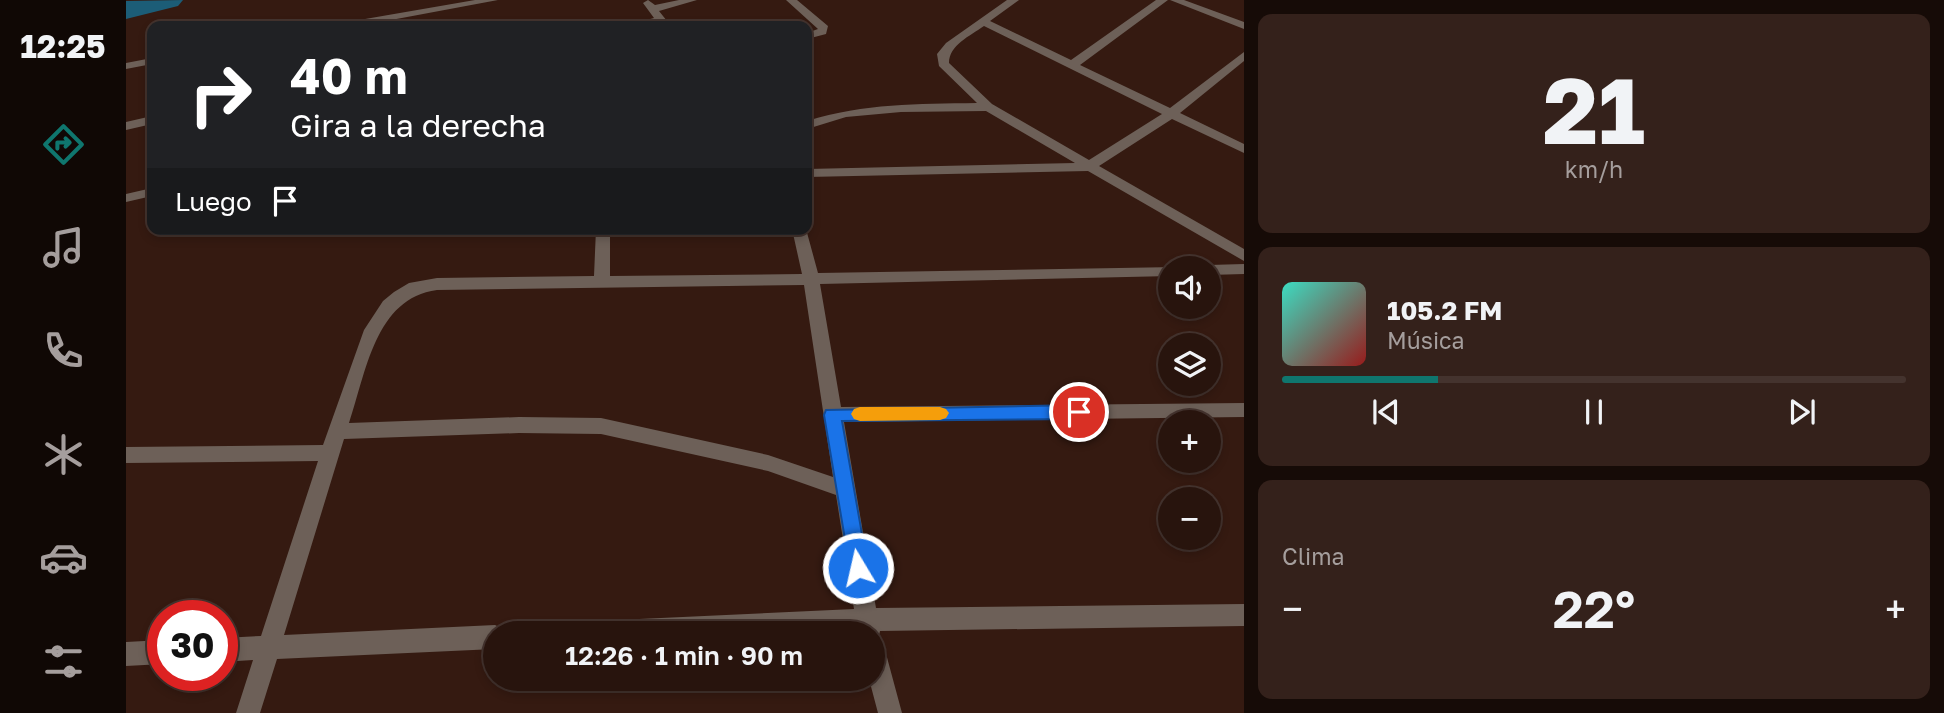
<!DOCTYPE html>
<html lang="es">
<meta charset="utf-8">
<style>
:root{--surface:#28140d;--page:#34211b;--text:#f1f3f6;--muted:#a59e9d;--line:#44332e;--accent:#0f766e}
body{margin:0;font-family:"Golos Text",sans-serif;background:var(--page);color:var(--text);height:100vh;display:flex;flex-direction:column;font-size:26px;white-space:nowrap}
*{box-sizing:border-box;margin:0}
p{font-size:23px;color:var(--muted)}
.icon{flex:none;width:38px;height:38px;fill:none;stroke:currentColor;stroke-width:2;stroke-linecap:round;stroke-linejoin:round}
.map{position:relative;flex:1;overflow:hidden}
.panel{display:flex;flex-direction:column;gap:14px;padding:14px;background:#160b07;width:700px}
.panel>*{flex:none}
.top-card{position:absolute;left:21px;top:21px;width:665px;height:214px;border-radius:14px;box-shadow:0 4px 10px #0003,0 0 0 2px var(--line);background:#202124;color:#fff;overflow:hidden}
.controls{position:absolute;left:1032px;top:256px;display:grid;gap:14px}
.controls a{display:grid;place-items:center;width:63px;height:63px;border-radius:50%;background:var(--surface);box-shadow:0 4px 10px #0003,0 0 0 2px var(--line);font-size:35px}
.speed{position:absolute;left:21px;top:600px;display:flex;gap:14px;font-size:35px;font-weight:700;text-align:center}
.speed>*{display:grid;place-content:center;width:91px;height:91px;border-radius:50%;background:var(--surface);box-shadow:0 4px 10px #0003,0 0 0 2px var(--line);line-height:1}
.speed .limit{border:10px solid #d22;background:#fff;color:#111}
.pin{position:absolute;display:grid;place-items:center;width:60px;height:60px;color:#fff;margin:-30px;border:4px solid #fff;border-radius:50%;box-shadow:0 2px 7px #0007}
.me{position:absolute;width:77px;margin:-38px;rotate:351deg;stroke-linejoin:round;filter:drop-shadow(0 0 5px #0008)}
.turn{display:flex;align-items:center;gap:24px;height:147px;padding:0 28px;font-size:32px}
.turn .icon{width:91px;height:91px;stroke-width:2.5}
.turn b{display:block;font-size:49px;line-height:60px}
.then{display:flex;align-items:center;height:66px;padding:0 28px;background:#0003;gap:14px;font-size:26px}
.big{font-size:52px;font-weight:600;line-height:1.1}
.panel .card{flex:1;display:flex;flex-direction:column;justify-content:center;gap:10px;min-width:0;padding:0 24px;border-radius:14px;background:var(--page)}
.panel .dial{align-items:center;gap:0}
.dial b{font-size:91px;line-height:1}
.song{display:flex;align-items:center;gap:21px}
.cover{width:84px;height:84px;border-radius:10px;background:linear-gradient(135deg,hsl(170 70% 55%),hsl(0 70% 35%))}
.played{height:7px;border-radius:4px;background:linear-gradient(90deg,var(--accent) 25%,var(--line) 25%)}
.keys{display:flex;justify-content:space-around;direction:ltr}
.heat{display:flex;justify-content:space-between;align-items:center;font-size:38px;direction:ltr}
.trip{position:absolute;left:357px;top:621px;width:402px;height:70px;border-radius:35px;background:var(--surface);box-shadow:0 4px 10px #0003,0 0 0 2px var(--line);font-weight:600;line-height:70px;text-align:center}
main{display:flex;flex:1;min-height:0}
.dock{display:flex;flex-direction:column;width:126px;justify-content:space-around;align-items:center;background:#100805;color:var(--muted)}
.dock .icon{width:49px;height:49px}
.dock .on{color:var(--accent)}
.dock b{font-size:32px;color:var(--text)}
.map>svg:first-child{display:block}
.lines{fill:none;stroke-linecap:round;stroke-linejoin:round}
.river{fill:#1c5d77;fill-rule:evenodd}
.minor{fill:#6d6058;fill-rule:evenodd}
.route{fill:#1a73e8;stroke:#114b97;stroke-width:2}
.slow{fill:#f59e0b}
</style>
<main>
<nav class="dock">
<b>12:25</b>
<svg class="icon on" aria-label="directions" viewBox="0 0 24 24"><path d="M12 3l9 9-9 9-9-9zM9 14v-3h6M13 9l2 2-2 2"/></svg>
<svg class="icon" aria-label="music" viewBox="0 0 24 24"><path d="M9 18V5l10-2v13"/><circle cx="6" cy="18" r="3"/><circle cx="16" cy="16" r="3"/></svg>
<svg class="icon" aria-label="phone" viewBox="0 0 24 24"><path d="M5 4h4l2 5-3 2q2 4 5 5l2-3 5 2v4C11 20 4 13 5 4z"/></svg>
<svg class="icon" aria-label="climate" viewBox="0 0 24 24"><path d="M12 3v18M4 7l16 10M4 17L20 7"/></svg>
<svg class="icon" aria-label="car" viewBox="0 0 24 24"><path d="M5 17H2v-5l4-1 3-4h7l3 4 3 1v5h-3M9 17h6M6 11h13"/><circle cx="7" cy="17" r="2"/><circle cx="17" cy="17" r="2"/></svg>
<svg class="icon" aria-label="filters" viewBox="0 0 24 24"><path d="M4 7h16M4 17h16"/><circle cx="9" cy="7" r="2"/><circle cx="15" cy="17" r="2"/></svg>
</nav>
<div class="map">
<svg width="1118" height="713" viewBox="0 0 1118 713">
<rect width="100%" height="100%" fill="#351a11"/>
<g class="lines">
<path class="river" d="M57,0L52,6L0,19V1Z"/>
<path class="minor" d="M349,0H372L233,26H211L216,23Z
M522,0L529,5L553,0H571L533,11L545,26H535L533,24L498,26L528,18L517,3Z
M660,0H671L702,26L700,34L681,39V33L692,29Z
M881,0H893L864,21L945,60L1030,0H1042L954,65L1044,108L1118,52V61L1054,113L1118,144V153L1046,119L973,166L1118,249V261L962,171L681,177V169L949,163L860,111L775,112L720,117L681,129V121C740,103 790,104 851,103L813,66L811,54L820,43ZM858,26L1036,114L963,160L866,104L823,63C823,45 844,36 858,26Z
M1044,0H1058L1118,22V29Z
M26,58V64L0,69V63Z
M26,116V124L0,130V122Z
M26,188V196L0,202V194Z
M470,229H484V276L676,274L666,229H680L692,273L1051,267L1045,268V276L694,284L715,407L1118,403V417L718,422L750,608L1118,604V626L754,631L752,640L759,650L776,713H752L743,679H747V634H437L440,626L448,622L728,609L710,495L642,471L475,434L393,433L218,439L158,635L369,625L377,629L379,634H369V649L151,659L134,713H110L127,660L96,662V638L135,636L192,461L0,463V447L197,445L238,330L257,301L268,292L283,283L311,278L468,276ZM678,285L707,477L642,455L475,418L393,417L223,423C240,373 249,298 311,290Z
M1118,264V274L1083,275V268H1077L1083,265Z
M37,640V664L0,666V642Z"/>
</g>
<path class="route" d="M953,405L959,407L962,412L959,417L953,419L716,421L742,568L739,575L732,578L725,575L698,415L700,410Z"/>
<path class="slow" d="M734,407H814L820,409L823,413L820,418L814,420L734,421L728,419L725,414L728,409Z"/>
</svg>
<div class="controls">
<a><svg class="icon" aria-label="sound" viewBox="0 0 24 24"><path d="M4 9h4l5-4v14l-5-4H4zM17 9q2 3 0 6"/></svg></a>
<a><svg class="icon" aria-label="layers" viewBox="0 0 24 24"><path d="M12 4l9 5-9 5-9-5zM3 14l9 5 9-5"/></svg></a>
<a>+</a>
<a>−</a>
</div>
<div class="speed"><div class="limit">30</div></div>
<div class="pin" style="left:953px;top:412px;background:#d93025"><svg class="icon" aria-label="arrive" viewBox="0 0 24 24"><path d="M6 21V4h12l-3 4 3 4H6"/></svg></div>
<svg class="me" style="left:732px;top:568px" viewBox="-20 -20 40 40"><circle r="17" fill="#1a73e8" stroke="#fff" stroke-width="3"/><path d="M0-11L8 9 0 5-8 9z" fill="#fff"/></svg>
<div class="trip">12:26 · 1 min · 90 m</div>
<div class="top-card">
<div class="turn"><svg class="icon" aria-label="right" viewBox="0 0 24 24"><path d="M7 20v-9h11M14 6l5 5-5 5"/></svg><div><b>40 m</b>Gira a la derecha</div></div>
<div class="then">Luego<svg class="icon" aria-label="arrive" viewBox="0 0 24 24"><path d="M6 21V4h12l-3 4 3 4H6"/></svg></div>
</div>
</div>
<section class="panel">
<div class="card dial"><b>21</b><p>km/h</p></div>
<div class="card">
<div class="song"><i class="cover"></i><div><b>105.2 FM</b><p>Música</p></div></div>
<div class="played"></div>
<div class="keys"><svg class="icon" aria-label="previous" viewBox="0 0 24 24"><path d="M18 5L8 12l10 7zM5 5v14"/></svg><svg class="icon" aria-label="pause" viewBox="0 0 24 24"><path d="M8 5v14M16 5v14"/></svg><svg class="icon" aria-label="next" viewBox="0 0 24 24"><path d="M6 5l10 7-10 7zM19 5v14"/></svg></div>
</div>
<div class="card"><p>Clima</p>
<div class="heat"><a>−</a><b class="big">22°</b><a>+</a></div>
</div>
</section>
</main>
